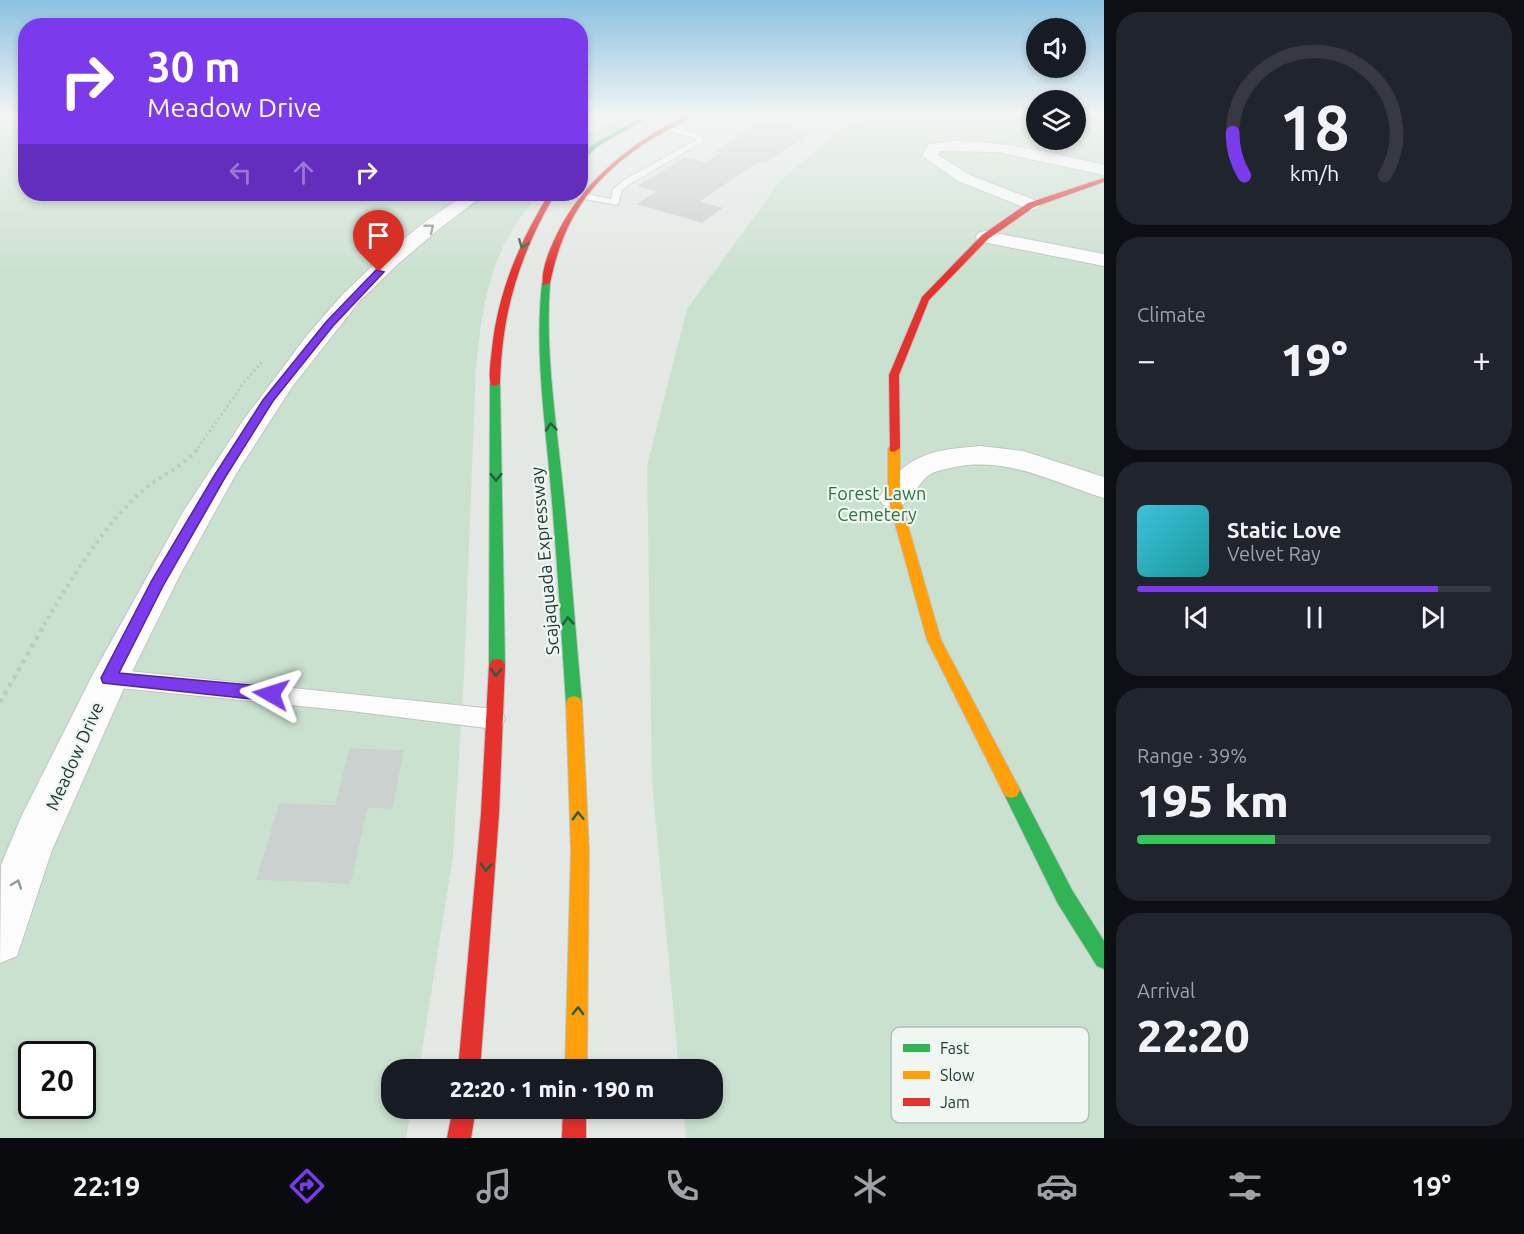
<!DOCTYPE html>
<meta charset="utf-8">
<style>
:root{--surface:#171b24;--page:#20242c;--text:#f1f3f6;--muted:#9ea1a6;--line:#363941;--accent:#7c3aed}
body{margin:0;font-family:Ubuntu,sans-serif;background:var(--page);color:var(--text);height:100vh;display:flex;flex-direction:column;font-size:22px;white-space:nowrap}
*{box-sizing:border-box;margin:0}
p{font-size:20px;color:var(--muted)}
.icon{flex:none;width:33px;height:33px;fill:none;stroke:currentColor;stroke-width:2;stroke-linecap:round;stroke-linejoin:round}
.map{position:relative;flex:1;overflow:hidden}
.side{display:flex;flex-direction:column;gap:12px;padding:12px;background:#0d0f14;width:420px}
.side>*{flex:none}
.hud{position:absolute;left:18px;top:18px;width:570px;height:183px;border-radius:24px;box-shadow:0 3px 9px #0003;background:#7c3aed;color:#fff;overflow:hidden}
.fabs{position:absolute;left:1026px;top:18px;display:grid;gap:12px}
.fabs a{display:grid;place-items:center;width:60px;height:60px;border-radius:50%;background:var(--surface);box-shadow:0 3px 9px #0003;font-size:30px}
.speed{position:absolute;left:18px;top:1041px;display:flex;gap:12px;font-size:30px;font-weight:700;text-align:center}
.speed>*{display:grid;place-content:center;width:78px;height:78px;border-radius:50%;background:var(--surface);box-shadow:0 3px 9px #0003;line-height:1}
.speed .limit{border:3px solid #111;border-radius:9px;background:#fff;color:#111}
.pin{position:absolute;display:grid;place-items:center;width:51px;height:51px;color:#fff;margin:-62px -26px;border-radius:50% 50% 50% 0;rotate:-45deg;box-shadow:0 0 6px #0007}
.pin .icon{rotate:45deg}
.me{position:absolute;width:66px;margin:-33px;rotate:276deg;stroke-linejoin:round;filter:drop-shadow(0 0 4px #0008)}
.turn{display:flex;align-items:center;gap:21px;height:126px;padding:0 30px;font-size:27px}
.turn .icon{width:78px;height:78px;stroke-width:2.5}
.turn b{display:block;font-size:42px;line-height:51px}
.lanes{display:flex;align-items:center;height:57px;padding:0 30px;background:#0003;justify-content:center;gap:30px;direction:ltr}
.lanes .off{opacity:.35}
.big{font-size:45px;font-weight:800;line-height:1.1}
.side .widget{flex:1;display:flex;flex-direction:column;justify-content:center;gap:9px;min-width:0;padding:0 21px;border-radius:24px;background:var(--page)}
.side .dial{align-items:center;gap:0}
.dial svg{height:156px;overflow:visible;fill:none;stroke:var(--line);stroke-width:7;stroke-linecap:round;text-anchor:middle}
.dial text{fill:var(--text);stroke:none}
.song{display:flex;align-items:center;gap:18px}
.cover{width:72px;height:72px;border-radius:9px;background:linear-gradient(135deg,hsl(190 70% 55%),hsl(180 70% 35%))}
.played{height:6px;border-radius:3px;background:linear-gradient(90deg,var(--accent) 85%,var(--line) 85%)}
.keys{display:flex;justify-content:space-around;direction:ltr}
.heat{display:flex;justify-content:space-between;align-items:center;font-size:33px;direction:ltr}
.charge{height:9px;border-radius:4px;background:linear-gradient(90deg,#34c759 39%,var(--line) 0)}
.trip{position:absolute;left:381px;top:1059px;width:342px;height:60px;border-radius:24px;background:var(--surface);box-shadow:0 3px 9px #0003;font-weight:800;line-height:60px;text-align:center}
.menu{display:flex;height:96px;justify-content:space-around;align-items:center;background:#090b0e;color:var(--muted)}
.menu .icon{width:42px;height:42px}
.menu .selected{color:var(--accent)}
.menu b{font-size:27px;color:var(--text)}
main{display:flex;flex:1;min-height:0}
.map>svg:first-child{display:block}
.green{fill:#cbe1d0;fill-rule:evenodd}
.building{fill:#cbd1ce;stroke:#cbd1ce;stroke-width:1.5}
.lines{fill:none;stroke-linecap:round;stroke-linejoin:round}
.lane-casing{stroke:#c0c5c2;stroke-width:2}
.street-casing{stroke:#c0c5c2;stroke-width:2}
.fast-casing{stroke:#bec5c2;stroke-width:2}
.slow-casing{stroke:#bec5c2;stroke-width:2}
.jam-casing{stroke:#bec5c2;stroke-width:2}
.path-far2{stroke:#c0c8c5;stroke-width:3;stroke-dasharray:2 3;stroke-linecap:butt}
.path-far1{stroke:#c0c8c5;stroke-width:4;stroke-dasharray:3 4.5;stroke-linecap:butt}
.path{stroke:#c0c8c5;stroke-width:4.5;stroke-dasharray:4 5;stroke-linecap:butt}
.lane{fill:#fbfcfb;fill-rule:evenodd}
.street{fill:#fbfcfb;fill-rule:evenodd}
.fast{fill:#30b455;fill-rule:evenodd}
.slow{fill:#ff9f0a;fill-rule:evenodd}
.jam{fill:#e5322d;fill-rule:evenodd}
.oneway{stroke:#8e9c96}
.oneway2{stroke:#255f3c}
.route{fill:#7c3aed;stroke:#51269a;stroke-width:1.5}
.labels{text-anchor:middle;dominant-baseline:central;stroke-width:4.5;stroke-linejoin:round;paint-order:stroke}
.park-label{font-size:18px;fill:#2b7241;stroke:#f0f7f3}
.street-label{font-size:18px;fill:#203b32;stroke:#f0f7f3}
.key{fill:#f0f7f3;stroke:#b2bfb9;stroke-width:1.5}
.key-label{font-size:16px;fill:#203b32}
</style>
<main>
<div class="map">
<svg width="1104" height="1138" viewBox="0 0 1104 1138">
<rect width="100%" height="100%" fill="#e3e8e5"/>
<path class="green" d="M0,114H25L26,194H539C531,205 521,215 514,227C487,269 481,319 476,367L464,675L453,857L419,1069L392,1070V1108L411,1109L406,1138H0ZM32,1054H82V1106H32Z
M581,114H645L624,124L581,153Z
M1076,114H1104V1138H686L683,1109L712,1108V1070H679L652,782L647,465L687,309L781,180L851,121L1036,115V140H1076Z"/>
<path class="building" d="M763,122L810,132L766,162L758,161L698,202L721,208L702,222L638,204L659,191L639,186L685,158L706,163L722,152L717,151Z
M350,749L403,751L392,808L367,807L350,883L257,879L280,804L336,806Z"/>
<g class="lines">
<defs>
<path id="lane" d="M660,125L701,134L704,141L630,184L622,190L618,205L578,198L576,196L581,193L611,199L613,189L624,180L696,140L695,138L660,129Z
M109,669L494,709L502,712L505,719L502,726L494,729L351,711L109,687L102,684L99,678L102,672Z"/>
<path id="street" d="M612,114H630L580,137V128Z
M956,141C1006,142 1055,153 1104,165V175L998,152L940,151L938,155L970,175L1037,201L1040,205L1037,209L1031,210L958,181L922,156L929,144Z
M466,194H485L439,229L398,264L359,302L292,387L236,474L180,575L124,688L52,850L17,956L0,963L1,865L22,815L92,676L183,512L242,422L308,334L344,293L384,255L426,221Z
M985,231L1104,254V266L978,241L976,237L978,233Z
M981,446L1023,451L1104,477V498C1056,484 1013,458 960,466C951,468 936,470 929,475C911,489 912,513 883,505L879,498C906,453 932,450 981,446Z"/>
<path id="fast" d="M639,119L644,120L601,144L580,161V155L597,142Z
M546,280L550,283C545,349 555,413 562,479C570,554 575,628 582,703L580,708L574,710L568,708L566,703C561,628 557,554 550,479C544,413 535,349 542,283Z
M495,380L500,383L505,665L502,670L497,671L492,670L489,665L490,383Z
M1011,782L1017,784L1072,890L1104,941V969L1097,966L1058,904L1002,790L1005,784Z"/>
<path id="slow" d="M894,444L900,448V498L941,640L1017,784L1020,790L1017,796L1011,798L1005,796L927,640L888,498V448Z
M574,696L580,698L582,703L589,851L587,1070H565L571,851L566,703L568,698Z"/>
<path id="jam" d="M687,114H694C678,126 659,134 642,145C589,182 563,220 550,283L543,285C541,274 547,256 552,245C578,183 629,145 687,114Z
M1104,178V182L1034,207L988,239L929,300L899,375L900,448L894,452L890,451L889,375L922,297L982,235L1028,203Z
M549,194H555C519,256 502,311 500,383L495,386L491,385C488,375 491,360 492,349C498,292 519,243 549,194Z
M497,659L502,660L505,665L499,814L480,1070H458L481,814L489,665L492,660Z
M453,1108H476L471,1138H447Z
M563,1108H586V1138H562Z"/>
</defs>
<use href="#lane" class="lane-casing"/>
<use href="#street" class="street-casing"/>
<use href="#fast" class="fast-casing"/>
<use href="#slow" class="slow-casing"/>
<use href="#jam" class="jam-casing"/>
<path class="path-far2" d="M198,448L245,381L262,362"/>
<path class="path-far1" d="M44,625C69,582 104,525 141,492C160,475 183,468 199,447"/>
<path class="path" d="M0,702L45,624"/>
<use href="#lane" class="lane"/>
<use href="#street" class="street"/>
<use href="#fast" class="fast"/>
<use href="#slow" class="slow"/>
<use href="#jam" class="jam"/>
</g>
<defs><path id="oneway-chevron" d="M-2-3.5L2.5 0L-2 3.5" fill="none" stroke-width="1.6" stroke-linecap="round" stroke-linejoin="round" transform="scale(1.5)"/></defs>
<g class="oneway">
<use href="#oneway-chevron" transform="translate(430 228) rotate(-39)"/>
<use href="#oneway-chevron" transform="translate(17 884) rotate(-70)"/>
</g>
<g class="oneway2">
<use href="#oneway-chevron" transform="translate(523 244) rotate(112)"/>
<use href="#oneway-chevron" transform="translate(551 427) rotate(-95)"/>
<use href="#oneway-chevron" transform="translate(496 477) rotate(90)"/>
<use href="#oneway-chevron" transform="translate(568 621) rotate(-94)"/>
<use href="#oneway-chevron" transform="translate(496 672) rotate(92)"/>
<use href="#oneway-chevron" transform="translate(578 816) rotate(-92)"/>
<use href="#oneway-chevron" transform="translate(486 867) rotate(94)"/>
<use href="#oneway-chevron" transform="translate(578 1011) rotate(-89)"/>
</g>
<linearGradient id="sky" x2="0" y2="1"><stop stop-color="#8cc1e1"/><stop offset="0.42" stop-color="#f2f5f3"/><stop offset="1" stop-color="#f2f5f3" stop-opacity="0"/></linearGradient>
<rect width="1104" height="273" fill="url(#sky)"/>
<path class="route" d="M376,270L384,272L333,326L273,401L226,476L163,586L119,673L271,687L276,689L279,694L276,699L271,701L103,683L101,678L152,580L214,476L263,400L326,322Z"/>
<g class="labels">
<g class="park-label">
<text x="877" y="493">Forest Lawn<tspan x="877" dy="21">Cemetery</tspan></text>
</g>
<g class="street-label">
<text transform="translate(544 561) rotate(-95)">Scajaquada Expressway</text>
<text transform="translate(74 756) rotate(-66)">Meadow Drive</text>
</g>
</g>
<rect x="891" y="1027" width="198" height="96" rx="9" class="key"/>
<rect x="903" y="1044" width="27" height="8" fill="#30b455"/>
<rect x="903" y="1071" width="27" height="8" fill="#ff9f0a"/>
<rect x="903" y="1098" width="27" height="8" fill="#e5322d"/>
<g class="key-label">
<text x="940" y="1054">Fast</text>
<text x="940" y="1081">Slow</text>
<text x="940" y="1108">Jam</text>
</g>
</svg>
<div class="fabs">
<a><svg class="icon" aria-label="sound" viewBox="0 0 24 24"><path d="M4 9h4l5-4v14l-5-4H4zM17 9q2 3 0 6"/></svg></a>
<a><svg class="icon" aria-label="layers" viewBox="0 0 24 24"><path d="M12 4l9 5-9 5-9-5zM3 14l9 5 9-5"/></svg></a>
</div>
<div class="speed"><div class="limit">20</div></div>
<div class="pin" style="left:379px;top:272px;background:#d93025"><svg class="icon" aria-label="arrive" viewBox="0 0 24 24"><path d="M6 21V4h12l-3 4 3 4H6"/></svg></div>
<svg class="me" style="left:271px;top:694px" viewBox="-20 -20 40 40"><path d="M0-17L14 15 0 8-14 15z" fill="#7c3aed" stroke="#fff" stroke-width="4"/></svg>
<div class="trip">22:20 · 1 min · 190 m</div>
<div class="hud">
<div class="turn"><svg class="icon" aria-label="right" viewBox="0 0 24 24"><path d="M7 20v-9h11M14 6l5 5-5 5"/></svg><div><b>30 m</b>Meadow Drive</div></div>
<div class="lanes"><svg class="icon off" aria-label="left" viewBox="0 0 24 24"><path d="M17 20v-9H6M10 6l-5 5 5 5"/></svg><svg class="icon off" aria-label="ahead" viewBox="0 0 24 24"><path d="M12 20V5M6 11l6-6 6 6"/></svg><svg class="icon" aria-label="right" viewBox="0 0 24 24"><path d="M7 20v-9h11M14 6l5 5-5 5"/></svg></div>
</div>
</div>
<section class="side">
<div class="widget dial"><svg viewBox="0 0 100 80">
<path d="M14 69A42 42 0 1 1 86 69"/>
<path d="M14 69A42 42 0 0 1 8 47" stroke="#7c3aed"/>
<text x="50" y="56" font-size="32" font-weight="700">18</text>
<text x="50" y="72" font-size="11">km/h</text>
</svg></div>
<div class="widget"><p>Climate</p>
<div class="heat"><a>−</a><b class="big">19°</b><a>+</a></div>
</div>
<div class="widget">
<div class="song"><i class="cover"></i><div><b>Static Love</b><p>Velvet Ray</p></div></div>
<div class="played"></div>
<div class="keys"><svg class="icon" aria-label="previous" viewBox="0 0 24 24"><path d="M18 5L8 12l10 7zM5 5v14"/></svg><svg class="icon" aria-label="pause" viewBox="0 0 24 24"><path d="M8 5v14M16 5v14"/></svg><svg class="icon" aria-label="next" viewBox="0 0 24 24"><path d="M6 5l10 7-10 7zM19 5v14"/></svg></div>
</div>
<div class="widget"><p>Range · 39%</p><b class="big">195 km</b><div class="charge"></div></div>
<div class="widget"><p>Arrival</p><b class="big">22:20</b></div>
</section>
</main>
<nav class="menu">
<b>22:19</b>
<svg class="icon selected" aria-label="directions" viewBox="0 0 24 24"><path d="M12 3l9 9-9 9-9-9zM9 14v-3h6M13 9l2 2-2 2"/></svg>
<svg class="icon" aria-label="music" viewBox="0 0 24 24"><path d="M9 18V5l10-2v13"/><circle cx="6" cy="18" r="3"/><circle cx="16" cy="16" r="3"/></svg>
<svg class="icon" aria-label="phone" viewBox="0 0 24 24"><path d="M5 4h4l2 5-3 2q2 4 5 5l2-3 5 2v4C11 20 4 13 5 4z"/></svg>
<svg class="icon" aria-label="climate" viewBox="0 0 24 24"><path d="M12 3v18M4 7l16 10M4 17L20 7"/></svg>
<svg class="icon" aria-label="car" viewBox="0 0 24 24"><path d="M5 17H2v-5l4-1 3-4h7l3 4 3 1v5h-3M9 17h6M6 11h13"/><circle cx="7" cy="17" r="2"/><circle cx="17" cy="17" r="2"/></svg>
<svg class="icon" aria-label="filters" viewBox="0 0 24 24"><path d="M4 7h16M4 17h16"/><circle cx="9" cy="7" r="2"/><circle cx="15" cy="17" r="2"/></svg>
<b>19°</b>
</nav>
